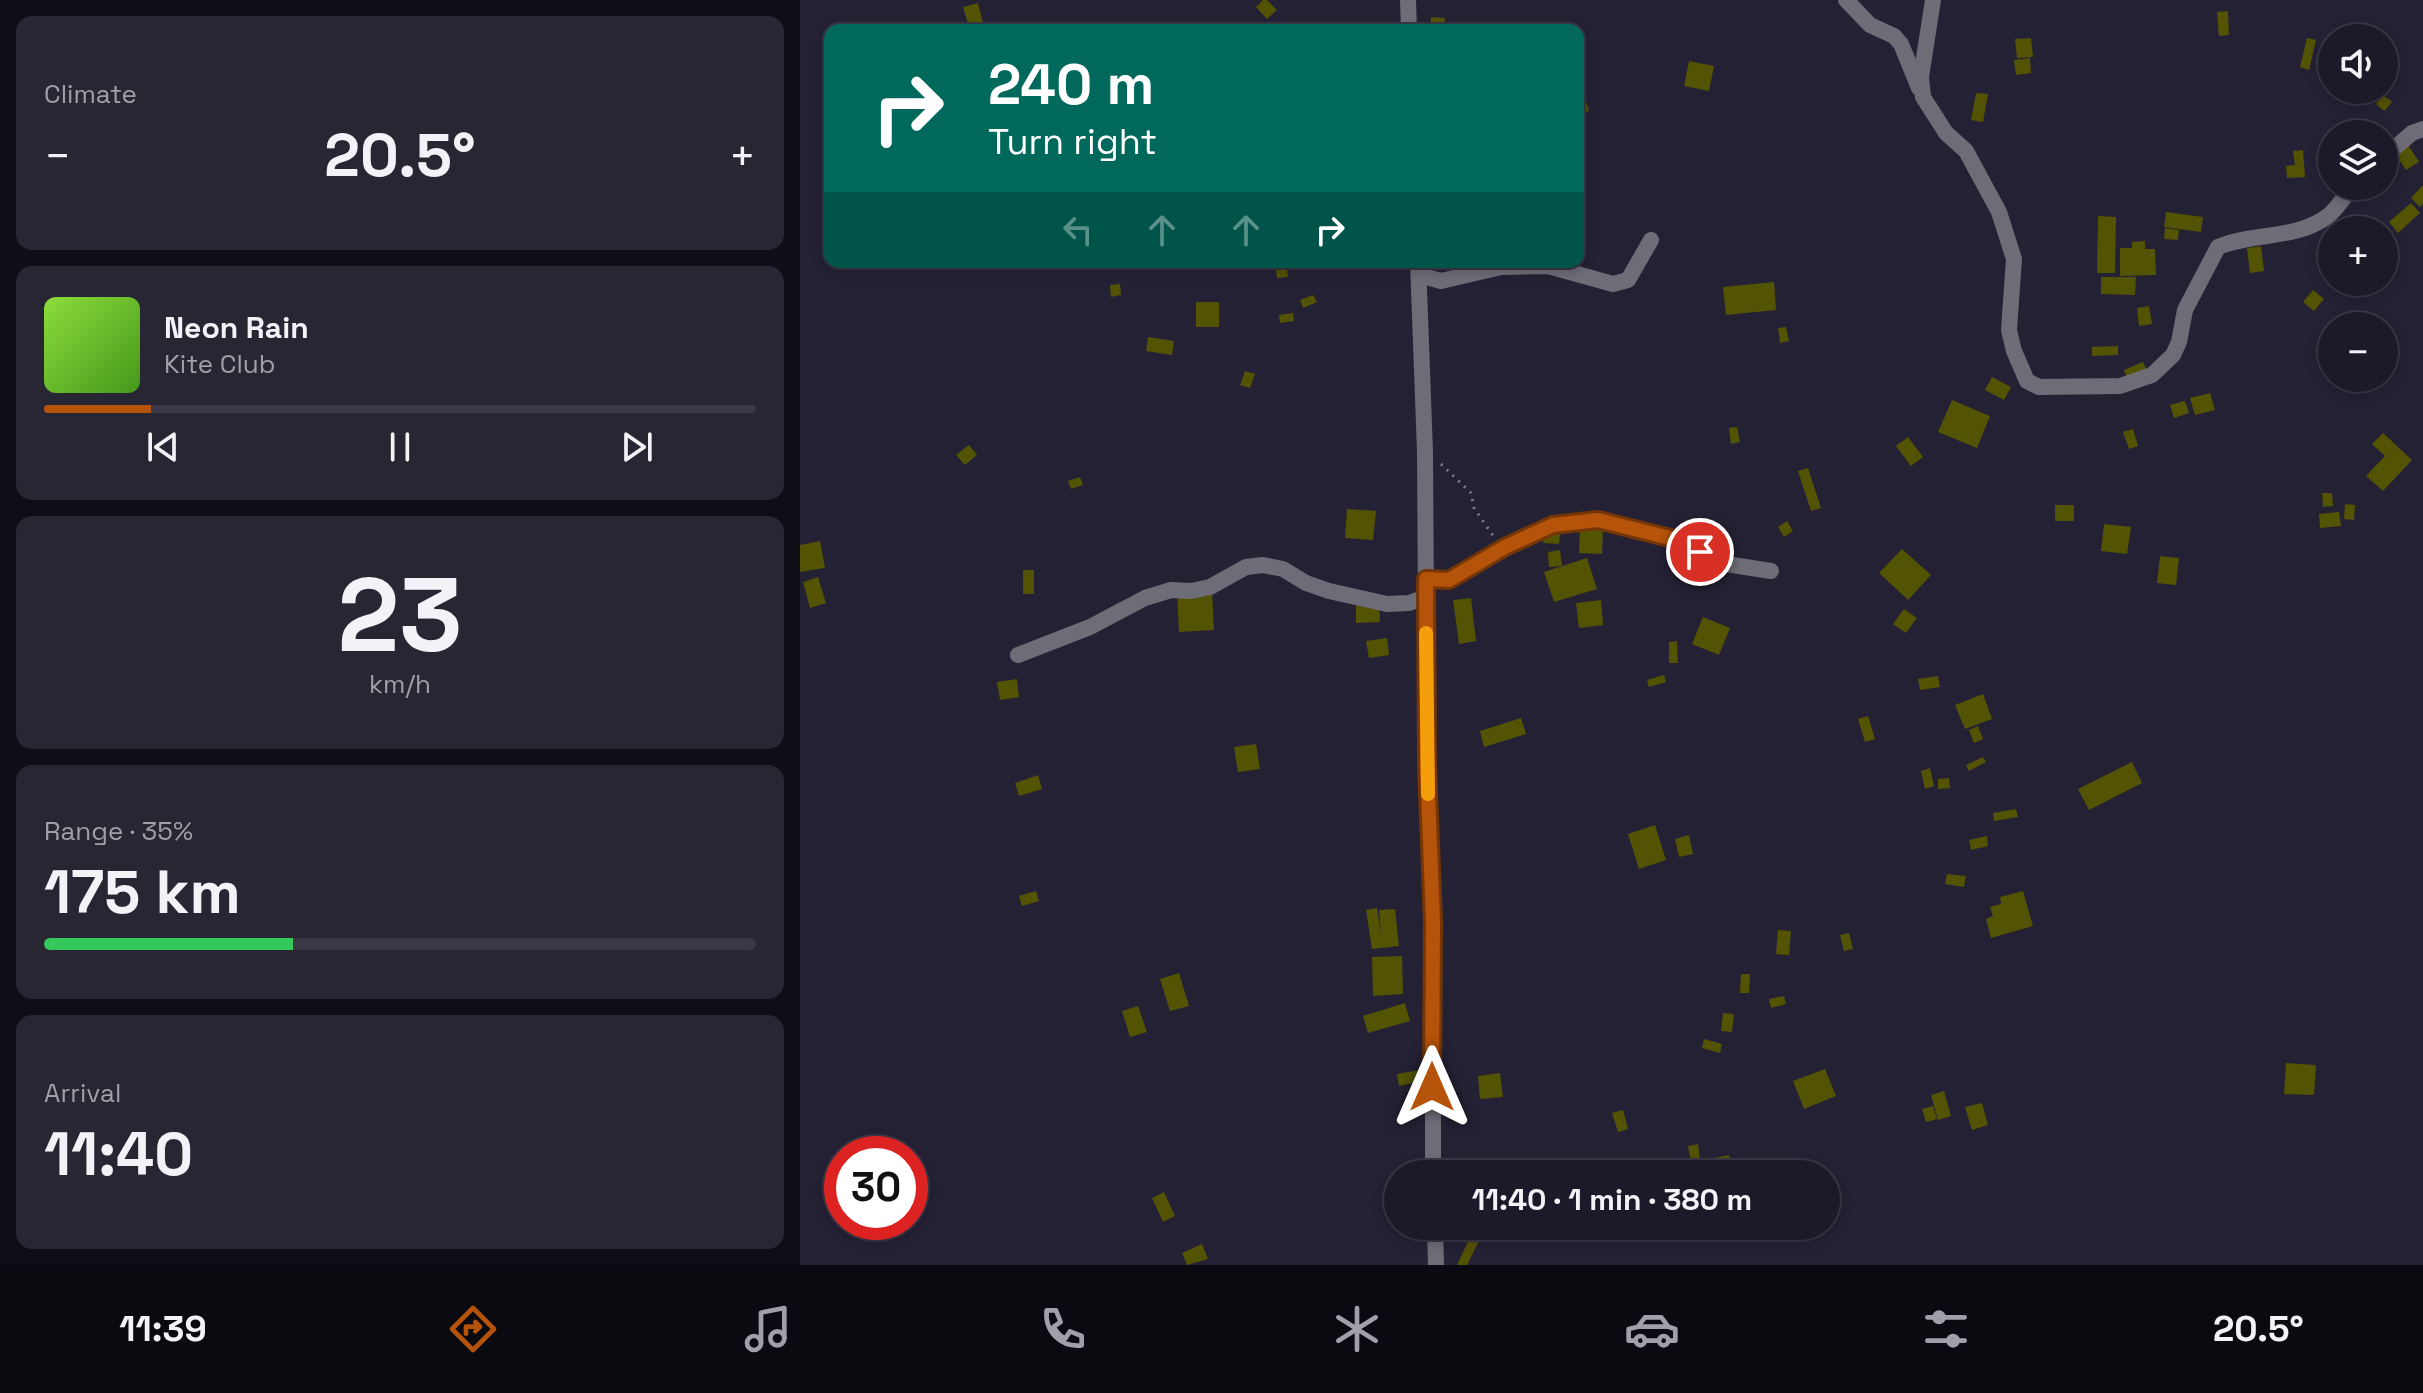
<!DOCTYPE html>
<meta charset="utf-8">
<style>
:root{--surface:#1c1928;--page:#292634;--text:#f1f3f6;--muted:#a0a0a8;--line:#3a3845;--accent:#b45309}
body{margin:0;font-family:"Space Grotesk",sans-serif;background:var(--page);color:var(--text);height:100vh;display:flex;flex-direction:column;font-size:30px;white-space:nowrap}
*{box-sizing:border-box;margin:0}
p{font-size:26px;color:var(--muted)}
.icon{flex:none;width:44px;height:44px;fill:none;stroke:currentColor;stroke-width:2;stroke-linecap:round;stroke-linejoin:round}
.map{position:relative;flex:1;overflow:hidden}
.drawer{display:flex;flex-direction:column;gap:16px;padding:16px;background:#0f0e16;width:800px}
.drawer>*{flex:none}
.banner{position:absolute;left:24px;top:24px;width:760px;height:244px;border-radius:16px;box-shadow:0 4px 12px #0003,0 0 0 2px var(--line);background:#00695c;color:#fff;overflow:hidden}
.tools{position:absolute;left:1518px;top:24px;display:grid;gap:16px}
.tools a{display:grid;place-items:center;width:80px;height:80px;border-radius:50%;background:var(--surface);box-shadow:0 4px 12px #0003,0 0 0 2px var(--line);font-size:40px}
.speed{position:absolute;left:24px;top:1136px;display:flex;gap:16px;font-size:40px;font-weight:700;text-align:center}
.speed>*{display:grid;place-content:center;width:104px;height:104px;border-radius:50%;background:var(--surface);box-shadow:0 4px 12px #0003,0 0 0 2px var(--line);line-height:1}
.speed .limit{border:12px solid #d22;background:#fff;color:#111}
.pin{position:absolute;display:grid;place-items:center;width:68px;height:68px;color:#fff;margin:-34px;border:4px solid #fff;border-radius:50%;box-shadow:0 2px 8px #0007}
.me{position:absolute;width:88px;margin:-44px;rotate:0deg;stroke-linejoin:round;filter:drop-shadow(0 0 6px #0008)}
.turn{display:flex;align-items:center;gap:28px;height:168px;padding:0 32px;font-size:36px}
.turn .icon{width:104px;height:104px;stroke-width:2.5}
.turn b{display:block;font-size:56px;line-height:68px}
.lanes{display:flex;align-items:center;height:76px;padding:0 32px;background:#0003;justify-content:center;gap:40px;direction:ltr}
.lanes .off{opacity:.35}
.big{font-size:60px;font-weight:800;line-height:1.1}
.drawer .tile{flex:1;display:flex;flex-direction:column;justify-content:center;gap:12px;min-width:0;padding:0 28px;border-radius:16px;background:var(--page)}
.drawer .dial{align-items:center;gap:0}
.dial b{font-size:104px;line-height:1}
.song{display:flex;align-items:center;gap:24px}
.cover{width:96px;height:96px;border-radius:12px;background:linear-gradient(135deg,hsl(90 70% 55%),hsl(100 70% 35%))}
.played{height:8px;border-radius:4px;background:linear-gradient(90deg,var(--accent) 15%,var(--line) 15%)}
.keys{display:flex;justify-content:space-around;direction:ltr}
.heat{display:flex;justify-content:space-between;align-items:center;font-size:44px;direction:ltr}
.charge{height:12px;border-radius:6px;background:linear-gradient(90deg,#34c759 35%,var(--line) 0)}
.trip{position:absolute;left:584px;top:1160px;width:456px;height:80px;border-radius:40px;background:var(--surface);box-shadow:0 4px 12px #0003,0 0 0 2px var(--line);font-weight:800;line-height:80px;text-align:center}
.dock{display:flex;height:128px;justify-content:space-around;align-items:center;background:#0b0a10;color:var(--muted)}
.dock .icon{width:56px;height:56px}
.dock .on{color:var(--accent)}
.dock b{font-size:36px;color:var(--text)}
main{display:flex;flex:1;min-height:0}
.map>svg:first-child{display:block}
.building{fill:#535304}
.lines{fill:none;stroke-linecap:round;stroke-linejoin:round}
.path{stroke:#7f7b8c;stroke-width:3;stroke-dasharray:2 6;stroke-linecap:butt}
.street{stroke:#6e6c77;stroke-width:16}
.route-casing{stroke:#753606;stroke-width:20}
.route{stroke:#b45309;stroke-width:14}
.slow{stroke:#f59e0b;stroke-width:14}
</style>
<main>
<section class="drawer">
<div class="tile"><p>Climate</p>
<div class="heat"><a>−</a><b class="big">20.5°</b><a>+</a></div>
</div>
<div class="tile">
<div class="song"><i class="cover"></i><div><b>Neon Rain</b><p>Kite Club</p></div></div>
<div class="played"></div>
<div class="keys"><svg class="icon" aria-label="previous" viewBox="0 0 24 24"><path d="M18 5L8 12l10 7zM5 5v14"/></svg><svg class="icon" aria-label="pause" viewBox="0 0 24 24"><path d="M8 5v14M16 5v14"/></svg><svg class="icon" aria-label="next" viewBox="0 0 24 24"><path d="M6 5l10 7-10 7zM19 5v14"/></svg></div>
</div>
<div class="tile dial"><b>23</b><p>km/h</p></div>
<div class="tile"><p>Range · 35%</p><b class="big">175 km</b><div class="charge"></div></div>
<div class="tile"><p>Arrival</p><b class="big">11:40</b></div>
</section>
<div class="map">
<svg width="1623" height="1265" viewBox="0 0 1623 1265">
<rect width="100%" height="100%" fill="#252135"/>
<path class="building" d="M463,0H467L477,10L467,19L456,7Z
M178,3L183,23L169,27L163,7Z
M1428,11L1429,35L1419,36L1417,12Z
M631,17L645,18L644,30H630Z
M1231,38L1233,57L1217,58L1215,39Z
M1507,38L1516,40L1509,70L1500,67Z
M1230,58L1231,73L1216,75L1214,60Z
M889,61L914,66L909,91L884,86Z
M781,85L789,111L778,114V86Z
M1176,93L1188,94L1183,122L1171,120Z
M1583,95L1592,102L1584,111L1576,104Z
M1601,134L1619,162L1606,170L1588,143Z
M1503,150L1505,177L1487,178L1486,166L1495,165L1493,151Z
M1623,185V204L1620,207L1611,198Z
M1611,203L1620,213L1598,233L1589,222Z
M1366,212L1403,217L1401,232L1364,227Z
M1298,216L1316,217L1315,273H1297Z
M1365,228L1379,230L1378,240L1364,239Z
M1345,241V249H1355L1356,275L1320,276V248H1332V242Z
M1461,246L1464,271L1450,273L1447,248Z
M475,262H486L488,277L477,278Z
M1532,265V274L1521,276L1520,267Z
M1301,277H1336L1335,295L1301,294Z
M974,282L976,310L926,315L923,287Z
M320,284L321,295L311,297L310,285Z
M1513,290L1524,299L1514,311L1503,302Z
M513,295L517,302L503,308L500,300Z
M396,302H419V327H396Z
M1349,306L1352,324L1339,326L1337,308Z
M493,313L494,321L480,323L479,315Z
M986,327L989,341L980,343L978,328Z
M348,337L374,341L372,355L346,351Z
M1318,346V355L1292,356V347Z
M1584,351L1595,364L1584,372Z
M1343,362L1348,373L1328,380L1324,370Z
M445,371L455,374L450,388L440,385Z
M1192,377L1211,387L1204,400L1185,390Z
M1410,393L1415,410L1395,415L1390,398Z
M1152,400L1190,416L1177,448L1138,432Z
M1385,401L1389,413L1374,418L1370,405Z
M937,427L940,442L931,444L929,428Z
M1333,429L1338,446L1329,449L1323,432Z
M1583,433L1612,460L1583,491L1566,476L1585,456L1572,444Z
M1108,437L1123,457L1111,466L1096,446Z
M169,445L177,455L165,465L156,455Z
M1008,468L1021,508L1011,511L998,471Z
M280,477L283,485L271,489L268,481Z
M1522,493H1532L1533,506L1523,507Z
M1545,504L1555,505L1554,520L1544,519Z
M1255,505H1274V521H1255Z
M547,509L576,511L573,540L545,538Z
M1539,512L1541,526L1520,528L1519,514Z
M987,521L993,531L984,537L978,527Z
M1304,524L1331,527L1327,554L1301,551Z
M745,526L761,527L759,544L743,543Z
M780,526L803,528L802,554L779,553Z
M20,541L25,568L0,572V545Z
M1102,549L1131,575L1108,600L1079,573Z
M760,550L762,566L749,567L748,552Z
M1360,556L1379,558L1376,585L1357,583Z
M787,558L797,589L754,602L744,572Z
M223,570H234V594H223Z
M18,577L26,603L10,608L3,582Z
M412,589L414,630L379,632L377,591Z
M671,598L676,641L659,644L653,600Z
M801,600L803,625L779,628L776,603Z
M579,604L580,622L556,623V605Z
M1104,609L1117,618L1106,633L1093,624Z
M903,617L930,628L919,655L892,644Z
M587,638L589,655L569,658L566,641Z
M877,641L878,663H869V642Z
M864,675L866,682L849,687L847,680Z
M1138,676L1140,687L1120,690L1118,679Z
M217,679L219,697L200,700L197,682Z
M1183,694L1192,719L1165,729L1155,705Z
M1068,716L1075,739L1065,742L1058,719Z
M721,718L726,734L684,747L680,731Z
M1178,726L1183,739L1174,743L1169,730Z
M456,744L460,769L438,772L434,747Z
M1183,757L1186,762L1169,771L1166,765Z
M1332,762L1342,783L1289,810L1278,789Z
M1130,768L1134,786L1125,789L1121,771Z
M238,775L242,789L219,796L215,783Z
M1149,778L1150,788L1138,789V779Z
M1216,809L1218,817L1194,821L1193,813Z
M855,825L866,860L839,869L828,834Z
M889,835L893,854L879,857L875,839Z
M1187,836L1188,846L1171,850L1169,840Z
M1147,874L1166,876L1164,887L1145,884Z
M236,891L239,901L222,906L219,896Z
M1223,891L1233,926L1191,938L1186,919L1193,916L1190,907L1201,904L1200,897Z
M577,908L581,935L579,910L595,909L599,946L572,949L566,910Z
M978,930L991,931L989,955L976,954Z
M1049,933L1053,949L1044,951L1040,935Z
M602,956L603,994L573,996L572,957Z
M379,973L389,1006L370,1011L360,979Z
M941,974H950L949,993H940Z
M984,996L986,1004L971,1008L969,999Z
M605,1003L610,1021L568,1033L563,1016Z
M338,1006L347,1032L330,1037L322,1011Z
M923,1013L934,1014L932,1032L921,1031Z
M904,1039L922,1044L920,1053L902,1048Z
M1486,1063L1516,1065L1514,1095L1484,1094Z
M1025,1069L1036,1096L1004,1109L993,1081Z
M620,1070L623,1081L599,1086L597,1074Z
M700,1073L703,1097L680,1099L678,1076Z
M1144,1091L1151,1116L1138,1120L1131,1095Z
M1182,1103L1188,1125L1172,1130L1165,1107Z
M1133,1106L1137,1119L1126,1122L1122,1109Z
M823,1110L828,1129L818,1132L812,1113Z
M898,1144L900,1160L891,1162L888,1146Z
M929,1155L931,1165L916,1168L914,1158Z
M721,1165L723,1174H680V1172Z
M364,1192L375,1216L363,1222L352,1198Z
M714,1226L715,1234L707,1235V1239L684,1240L683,1228Z
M733,1226H742L744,1239L720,1242L718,1228Z
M671,1235L680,1239L667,1265H657Z
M402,1244L408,1259L387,1265L382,1253Z"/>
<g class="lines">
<path class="path" d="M641,464L671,493L674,508L694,537"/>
<path class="street" d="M608,0L609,30
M1046,0L1070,25L1094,36L1101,44L1119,88
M1133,0L1121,77L1123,97L1146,133L1166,151L1199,212L1214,259L1209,330L1214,351L1227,381L1239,387L1320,386L1352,375L1373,355L1379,342L1385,310L1418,247C1454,232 1496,240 1528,216C1538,208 1545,195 1553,186
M1584,157L1612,133L1623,129
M618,262L625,452L627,766L633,922V1174
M619,275L641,281L701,267L748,266L813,284L828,280L851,240
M626,579L649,580L705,547L753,525L798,520L874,539L926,564L971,571
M218,655L290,627L345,598L371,590L391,591L410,587L446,567L463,565L483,569L506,583L529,591L587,604L609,603L626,597
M635,1226L636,1265"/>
</g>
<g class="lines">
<defs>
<path id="route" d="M632,1087L633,922L627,766L626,579L649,580L705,547L753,525L798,520L874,539L900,552"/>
</defs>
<use href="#route" class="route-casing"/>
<use href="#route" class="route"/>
<path class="slow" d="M626,633L628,794"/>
</g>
</svg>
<div class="tools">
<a><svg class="icon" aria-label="sound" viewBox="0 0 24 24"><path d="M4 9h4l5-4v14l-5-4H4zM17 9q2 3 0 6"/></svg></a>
<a><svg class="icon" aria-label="layers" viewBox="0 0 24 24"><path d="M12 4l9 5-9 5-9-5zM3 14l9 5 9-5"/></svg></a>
<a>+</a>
<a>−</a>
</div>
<div class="speed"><div class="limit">30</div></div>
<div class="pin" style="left:900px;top:552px;background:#d93025"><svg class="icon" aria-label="arrive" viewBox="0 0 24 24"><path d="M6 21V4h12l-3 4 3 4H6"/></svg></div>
<svg class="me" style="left:632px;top:1087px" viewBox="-20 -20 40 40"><path d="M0-17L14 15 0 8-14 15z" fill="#b45309" stroke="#fff" stroke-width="4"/></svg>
<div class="trip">11:40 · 1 min · 380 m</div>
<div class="banner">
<div class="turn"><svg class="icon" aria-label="right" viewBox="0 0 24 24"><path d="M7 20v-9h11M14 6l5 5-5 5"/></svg><div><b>240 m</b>Turn right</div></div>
<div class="lanes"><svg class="icon off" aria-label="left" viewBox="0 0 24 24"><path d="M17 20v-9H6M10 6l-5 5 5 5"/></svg><svg class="icon off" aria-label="ahead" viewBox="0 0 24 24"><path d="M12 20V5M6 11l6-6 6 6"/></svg><svg class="icon off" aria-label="ahead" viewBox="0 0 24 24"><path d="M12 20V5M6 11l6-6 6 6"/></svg><svg class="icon" aria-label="right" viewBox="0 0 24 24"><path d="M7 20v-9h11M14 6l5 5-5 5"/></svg></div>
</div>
</div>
</main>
<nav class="dock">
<b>11:39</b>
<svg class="icon on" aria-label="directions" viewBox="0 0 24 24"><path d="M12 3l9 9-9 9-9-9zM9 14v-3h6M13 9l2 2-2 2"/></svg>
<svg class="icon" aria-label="music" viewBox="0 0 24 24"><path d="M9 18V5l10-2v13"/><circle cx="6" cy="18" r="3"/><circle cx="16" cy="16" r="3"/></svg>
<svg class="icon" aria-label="phone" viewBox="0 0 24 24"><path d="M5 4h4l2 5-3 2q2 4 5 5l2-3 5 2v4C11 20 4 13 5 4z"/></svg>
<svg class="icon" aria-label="climate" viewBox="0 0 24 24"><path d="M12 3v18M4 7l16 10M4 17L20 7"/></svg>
<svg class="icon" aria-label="car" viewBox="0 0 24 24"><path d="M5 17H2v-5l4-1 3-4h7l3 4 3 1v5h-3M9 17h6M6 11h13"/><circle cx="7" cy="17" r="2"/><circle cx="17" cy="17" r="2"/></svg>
<svg class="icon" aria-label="filters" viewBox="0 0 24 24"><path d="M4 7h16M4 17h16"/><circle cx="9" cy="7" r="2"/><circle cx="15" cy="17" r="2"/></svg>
<b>20.5°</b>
</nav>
